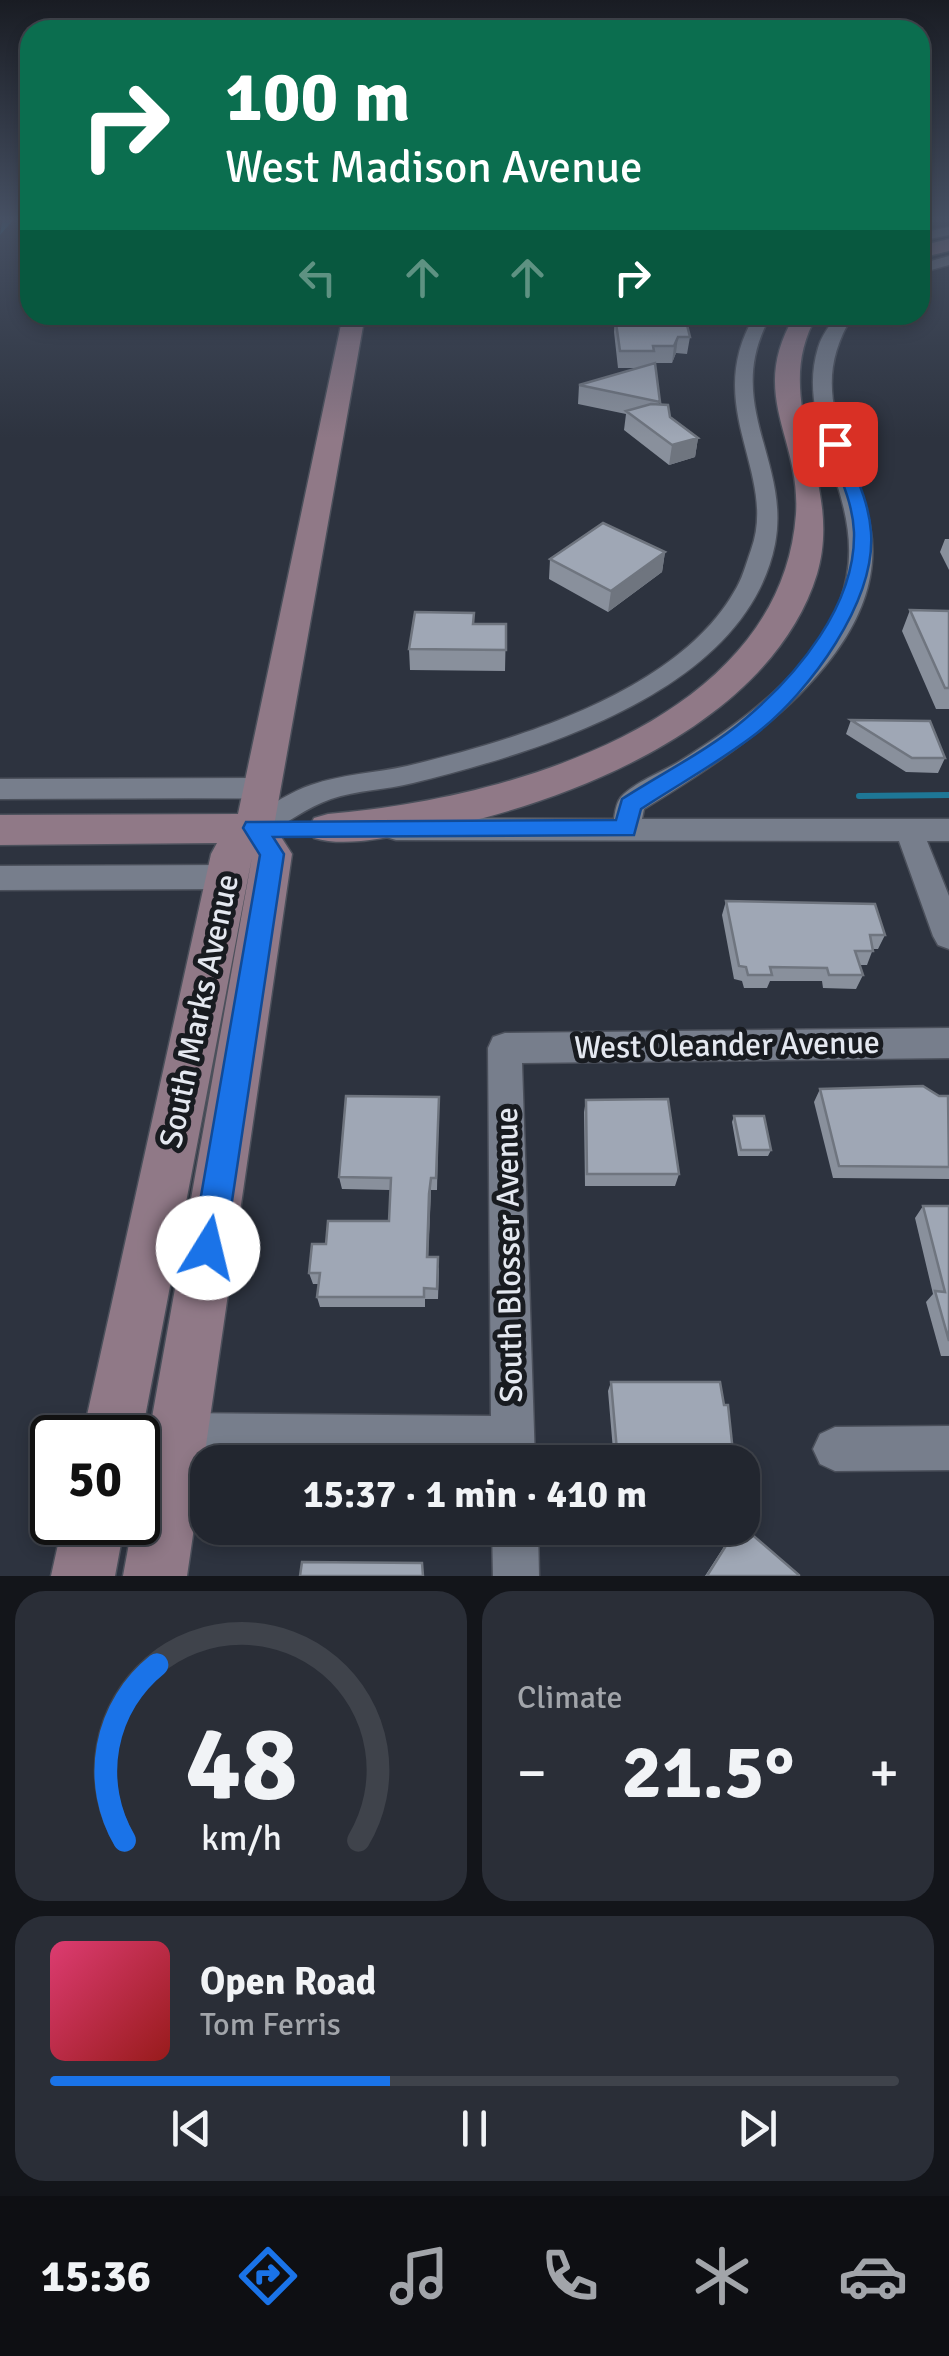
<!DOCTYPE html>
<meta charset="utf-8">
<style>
:root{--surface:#22262f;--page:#2a2e37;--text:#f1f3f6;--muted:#a2a5aa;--line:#3f434b;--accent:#1a73e8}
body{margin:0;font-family:Signika,sans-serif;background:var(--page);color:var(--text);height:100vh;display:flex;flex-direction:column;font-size:38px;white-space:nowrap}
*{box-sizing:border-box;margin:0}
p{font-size:32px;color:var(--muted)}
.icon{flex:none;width:55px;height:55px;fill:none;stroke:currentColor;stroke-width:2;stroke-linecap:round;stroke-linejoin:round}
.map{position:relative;height:1576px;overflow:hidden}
.drawer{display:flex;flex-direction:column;gap:15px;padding:15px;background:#13151a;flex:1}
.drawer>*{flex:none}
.guide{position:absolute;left:20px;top:20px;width:910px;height:305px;border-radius:30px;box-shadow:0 5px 15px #0003,0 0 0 2px var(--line);background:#0b6e4f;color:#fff;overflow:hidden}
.speed{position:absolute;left:30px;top:1415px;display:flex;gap:20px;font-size:50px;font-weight:700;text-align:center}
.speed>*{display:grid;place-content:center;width:130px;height:130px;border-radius:50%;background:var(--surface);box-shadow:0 5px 15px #0003,0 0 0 2px var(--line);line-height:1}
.speed .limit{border:5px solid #111;border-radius:15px;background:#fff;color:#111}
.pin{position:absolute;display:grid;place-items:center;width:85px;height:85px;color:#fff;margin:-42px;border-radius:20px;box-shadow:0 5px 15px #0006}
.me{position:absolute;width:110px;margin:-55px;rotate:9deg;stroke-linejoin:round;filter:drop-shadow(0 0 8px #0008)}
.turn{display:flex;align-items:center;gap:35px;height:210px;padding:0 40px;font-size:45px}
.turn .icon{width:130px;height:130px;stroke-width:2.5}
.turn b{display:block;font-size:70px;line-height:85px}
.lanes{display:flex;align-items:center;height:95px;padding:0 40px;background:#0003;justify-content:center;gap:50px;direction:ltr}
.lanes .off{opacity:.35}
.big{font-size:75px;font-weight:800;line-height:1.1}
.drawer .widget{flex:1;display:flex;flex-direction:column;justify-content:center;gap:15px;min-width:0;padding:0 35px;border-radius:30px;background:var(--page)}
.drawer .dial{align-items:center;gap:0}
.dial svg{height:260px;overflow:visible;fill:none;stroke:var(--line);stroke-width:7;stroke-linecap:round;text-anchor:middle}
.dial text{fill:var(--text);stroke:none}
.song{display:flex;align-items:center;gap:30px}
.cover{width:120px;height:120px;border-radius:15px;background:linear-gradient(135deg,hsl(340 70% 55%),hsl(0 70% 35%))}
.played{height:10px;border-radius:5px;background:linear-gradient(90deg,var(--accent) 40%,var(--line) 40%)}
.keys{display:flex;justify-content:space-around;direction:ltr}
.heat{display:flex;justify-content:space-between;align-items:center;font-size:55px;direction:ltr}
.drawer .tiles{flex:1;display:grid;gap:15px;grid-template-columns:1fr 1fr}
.widget:last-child{grid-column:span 2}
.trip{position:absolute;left:190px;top:1445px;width:570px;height:100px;border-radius:30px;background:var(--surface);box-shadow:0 5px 15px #0003,0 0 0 2px var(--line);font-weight:800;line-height:100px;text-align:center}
.dock{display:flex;height:160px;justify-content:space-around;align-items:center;background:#0e0f13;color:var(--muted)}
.dock .icon{width:70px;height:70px}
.dock .selected{color:var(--accent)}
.dock b{font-size:45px;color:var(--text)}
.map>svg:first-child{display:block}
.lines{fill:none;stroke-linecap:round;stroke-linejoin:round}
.stream{stroke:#1e7796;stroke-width:6}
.canal{fill:#1e7796;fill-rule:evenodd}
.street-casing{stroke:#4b505b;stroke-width:3}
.secondary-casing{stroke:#4b505b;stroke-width:3}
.street{fill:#777e8c;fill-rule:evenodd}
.secondary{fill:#907987;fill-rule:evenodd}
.wall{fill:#89909c}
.shaded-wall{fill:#6f757f}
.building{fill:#9fa7b5;stroke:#6f757f;stroke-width:2.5}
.route{fill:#1a73e8;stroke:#114b97;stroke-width:2.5}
.labels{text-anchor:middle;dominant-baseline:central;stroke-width:10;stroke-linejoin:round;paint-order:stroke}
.near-street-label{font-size:32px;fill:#e4e8f0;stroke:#181b20}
</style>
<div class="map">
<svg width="949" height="1576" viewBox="0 0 949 1576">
<rect width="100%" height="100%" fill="#2d333f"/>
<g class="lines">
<path class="stream" d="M859,796L949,795"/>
<path class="canal" d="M3,217H16L0,235Z"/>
<defs>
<path id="street" d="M949,227V235L920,241V233Z
M949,256V265L920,273V264Z
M755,315H771C721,403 791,460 775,544C746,691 538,752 413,783C386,790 357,790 331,799C307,807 286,824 264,835L254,839L244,835L240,828L244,821C266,809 287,793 311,785C342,774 375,773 407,766C513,741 676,693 734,592C742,580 746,564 751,550C779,473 700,407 755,315Z
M837,315H853C803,396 855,445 870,526C894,652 734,754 644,809L642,819H949V841H927L949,896V949L938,945L933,936L899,841L396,840L386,837L382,829L386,821L396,818L614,819C615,812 616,803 621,797C635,782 662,772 680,761C741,723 813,671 840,601C876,505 792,433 818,348C821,336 830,325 837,315Z
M263,778L273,781L277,788L273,795L263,798L0,799V779Z
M226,865L236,869L241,877L236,885L226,889L0,890V866Z
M949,1028V1058L522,1063L535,1462L179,1457L164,1450L157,1435L164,1420L179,1413L491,1416L488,1048L493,1037L505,1033Z
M949,1426V1470L835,1471L820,1464L813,1449L820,1434L835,1427Z
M492,1528H538L539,1576H493Z"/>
<path id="secondary" d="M949,239V251L920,258V246Z
M343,315H365L274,826L292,854L187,1576H123L133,1522H138V1496L252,857L141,1438L138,1445V1438H82L211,854L217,843L0,845V815L238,814Z
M795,315H817C767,402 845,479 817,574C770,728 555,810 412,833C382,838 344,847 314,838L309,828L314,818L328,814C501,800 781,724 796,514C801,437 747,395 795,315Z
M63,1522H125L115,1576H51Z"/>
</defs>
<use href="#street" class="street-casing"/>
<use href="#secondary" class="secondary-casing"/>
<use href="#street" class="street"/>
<use href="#secondary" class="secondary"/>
</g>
<path class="wall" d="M646,315H682L681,317L690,337L687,354L676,353L672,363H652L659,404L670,417L698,438L695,457L669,465L624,430L626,414L578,404L579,385L639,368H618L614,332L615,316Z
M945,539H949V570L940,552Z
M665,552L662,572L608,612L549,579L550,559Z
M910,610L949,611V709H936L902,631Z
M474,624H506L505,671L410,670L409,649Z
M851,720L945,758L938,773L906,772L846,734Z
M726,901L885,935L878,949H873L867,965H859L863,975L856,989L823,988L822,981H770L767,988H744L742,981L734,979L722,915Z
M820,1089L939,1096L949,1100V1179L833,1178L814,1102Z
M439,1097L437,1190H431L428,1257L439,1268L438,1299H425V1307H320L317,1297L319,1284H313L309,1273L326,1244L389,1221L390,1190L342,1189L339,1177Z
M586,1100L679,1174L675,1186H585L584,1112Z
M734,1116L771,1150L768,1156H738L732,1122Z
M923,1206H949V1356H941L926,1302L933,1294L915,1218Z
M611,1382L734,1462H614L608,1391Z
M736,1528H742L799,1576H705Z"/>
<path class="shaded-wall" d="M678,337L676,353L672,363L674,346Z
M698,438L695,457L669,465L672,445Z
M665,552L662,572L608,612L611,591Z
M431,1178V1190L428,1268L429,1194Z"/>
<path class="building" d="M646,315H675L674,317H685L690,337H678L674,346H653L654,351H620L615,316Z
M655,363L660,402L579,385Z
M651,404L668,405L670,417L698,438L672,445L626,411Z
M603,523L665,552L611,591L550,559Z
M910,610L949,611V688H945Z
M415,612L474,613L473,624H506V650L409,649Z
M851,720L930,721L945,758H912Z
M726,901L875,904L885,935H870L873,951H855L863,975H829L827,968L770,967L772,975H748L746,967L739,966Z
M923,1086L939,1096H948L949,1167L839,1166L820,1089Z
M346,1096L439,1097L436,1178H431L429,1194L427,1257H438L437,1289L424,1288V1297H317L320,1273H309L312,1244H326L328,1221H389L391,1178L339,1177Z
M668,1099L679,1174H587L586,1100Z
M734,1116H764L771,1150H741Z
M923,1206H949V1341L935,1291L945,1292Z
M611,1382H720L724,1405H728L734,1462H618Z
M742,1526L799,1575V1576H707L737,1528H742Z
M302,1562L422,1563L423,1576H300Z"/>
<linearGradient id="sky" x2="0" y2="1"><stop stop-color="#191c23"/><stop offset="0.5" stop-color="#465063"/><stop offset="1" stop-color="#465063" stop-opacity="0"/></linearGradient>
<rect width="949" height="438" fill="url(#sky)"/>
<path class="route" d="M829,441L843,444C854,472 869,501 871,532C876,602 810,691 757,733C721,761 679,784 641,809L634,835L273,837L284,854L225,1248L220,1260L208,1265L197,1260L192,1248L260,855L243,828L246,822L616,820L622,799C662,773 709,750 745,719C797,675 856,605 854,532C853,502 838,472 827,444Z"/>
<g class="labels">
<g class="near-street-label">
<text transform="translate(199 1011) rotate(-78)">South Marks Avenue</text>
<text transform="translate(727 1045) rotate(-1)">West Oleander Avenue</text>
<text transform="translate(509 1255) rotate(-91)">South Blosser Avenue</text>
</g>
</g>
</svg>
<div class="speed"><div class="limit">50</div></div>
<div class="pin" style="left:835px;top:444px;background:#d93025"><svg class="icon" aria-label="arrive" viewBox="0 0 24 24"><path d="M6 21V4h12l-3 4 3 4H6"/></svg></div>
<svg class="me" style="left:208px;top:1248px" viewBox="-20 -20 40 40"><circle r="19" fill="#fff"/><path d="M0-13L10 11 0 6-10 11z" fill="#1a73e8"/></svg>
<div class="trip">15:37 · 1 min · 410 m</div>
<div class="guide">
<div class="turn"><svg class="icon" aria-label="right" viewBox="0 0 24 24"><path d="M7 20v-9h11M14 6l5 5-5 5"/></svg><div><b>100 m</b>West Madison Avenue</div></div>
<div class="lanes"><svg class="icon off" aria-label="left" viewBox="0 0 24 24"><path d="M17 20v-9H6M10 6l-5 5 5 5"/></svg><svg class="icon off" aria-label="ahead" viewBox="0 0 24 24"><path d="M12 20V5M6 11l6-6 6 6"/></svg><svg class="icon off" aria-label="ahead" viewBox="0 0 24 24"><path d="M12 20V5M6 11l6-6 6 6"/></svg><svg class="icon" aria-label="right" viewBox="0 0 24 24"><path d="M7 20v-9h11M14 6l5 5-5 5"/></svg></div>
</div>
</div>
<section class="drawer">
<div class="tiles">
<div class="widget dial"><svg viewBox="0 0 100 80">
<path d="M14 69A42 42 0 1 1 86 69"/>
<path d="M14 69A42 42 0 0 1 24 15" stroke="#1a73e8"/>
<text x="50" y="56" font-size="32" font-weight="700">48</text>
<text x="50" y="72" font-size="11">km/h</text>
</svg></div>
<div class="widget"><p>Climate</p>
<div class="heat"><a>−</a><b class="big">21.5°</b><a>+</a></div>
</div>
<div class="widget">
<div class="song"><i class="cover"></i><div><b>Open Road</b><p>Tom Ferris</p></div></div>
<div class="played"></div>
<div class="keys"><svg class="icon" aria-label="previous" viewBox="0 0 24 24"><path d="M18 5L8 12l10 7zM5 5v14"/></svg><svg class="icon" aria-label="pause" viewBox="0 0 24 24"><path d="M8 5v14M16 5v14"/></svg><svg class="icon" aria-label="next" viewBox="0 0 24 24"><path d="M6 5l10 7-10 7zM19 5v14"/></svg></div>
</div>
</div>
</section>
<nav class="dock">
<b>15:36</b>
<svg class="icon selected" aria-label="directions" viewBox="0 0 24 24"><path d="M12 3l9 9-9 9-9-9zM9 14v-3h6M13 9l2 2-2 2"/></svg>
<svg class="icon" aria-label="music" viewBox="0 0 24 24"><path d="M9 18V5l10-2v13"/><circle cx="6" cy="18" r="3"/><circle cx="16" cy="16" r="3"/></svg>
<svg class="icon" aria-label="phone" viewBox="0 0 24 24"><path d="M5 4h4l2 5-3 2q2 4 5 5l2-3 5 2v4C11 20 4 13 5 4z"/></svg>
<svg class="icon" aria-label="climate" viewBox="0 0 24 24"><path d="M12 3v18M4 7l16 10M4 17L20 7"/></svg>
<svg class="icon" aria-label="car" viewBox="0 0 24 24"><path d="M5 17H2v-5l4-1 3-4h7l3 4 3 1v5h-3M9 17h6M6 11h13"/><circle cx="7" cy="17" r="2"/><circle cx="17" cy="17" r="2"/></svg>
</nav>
